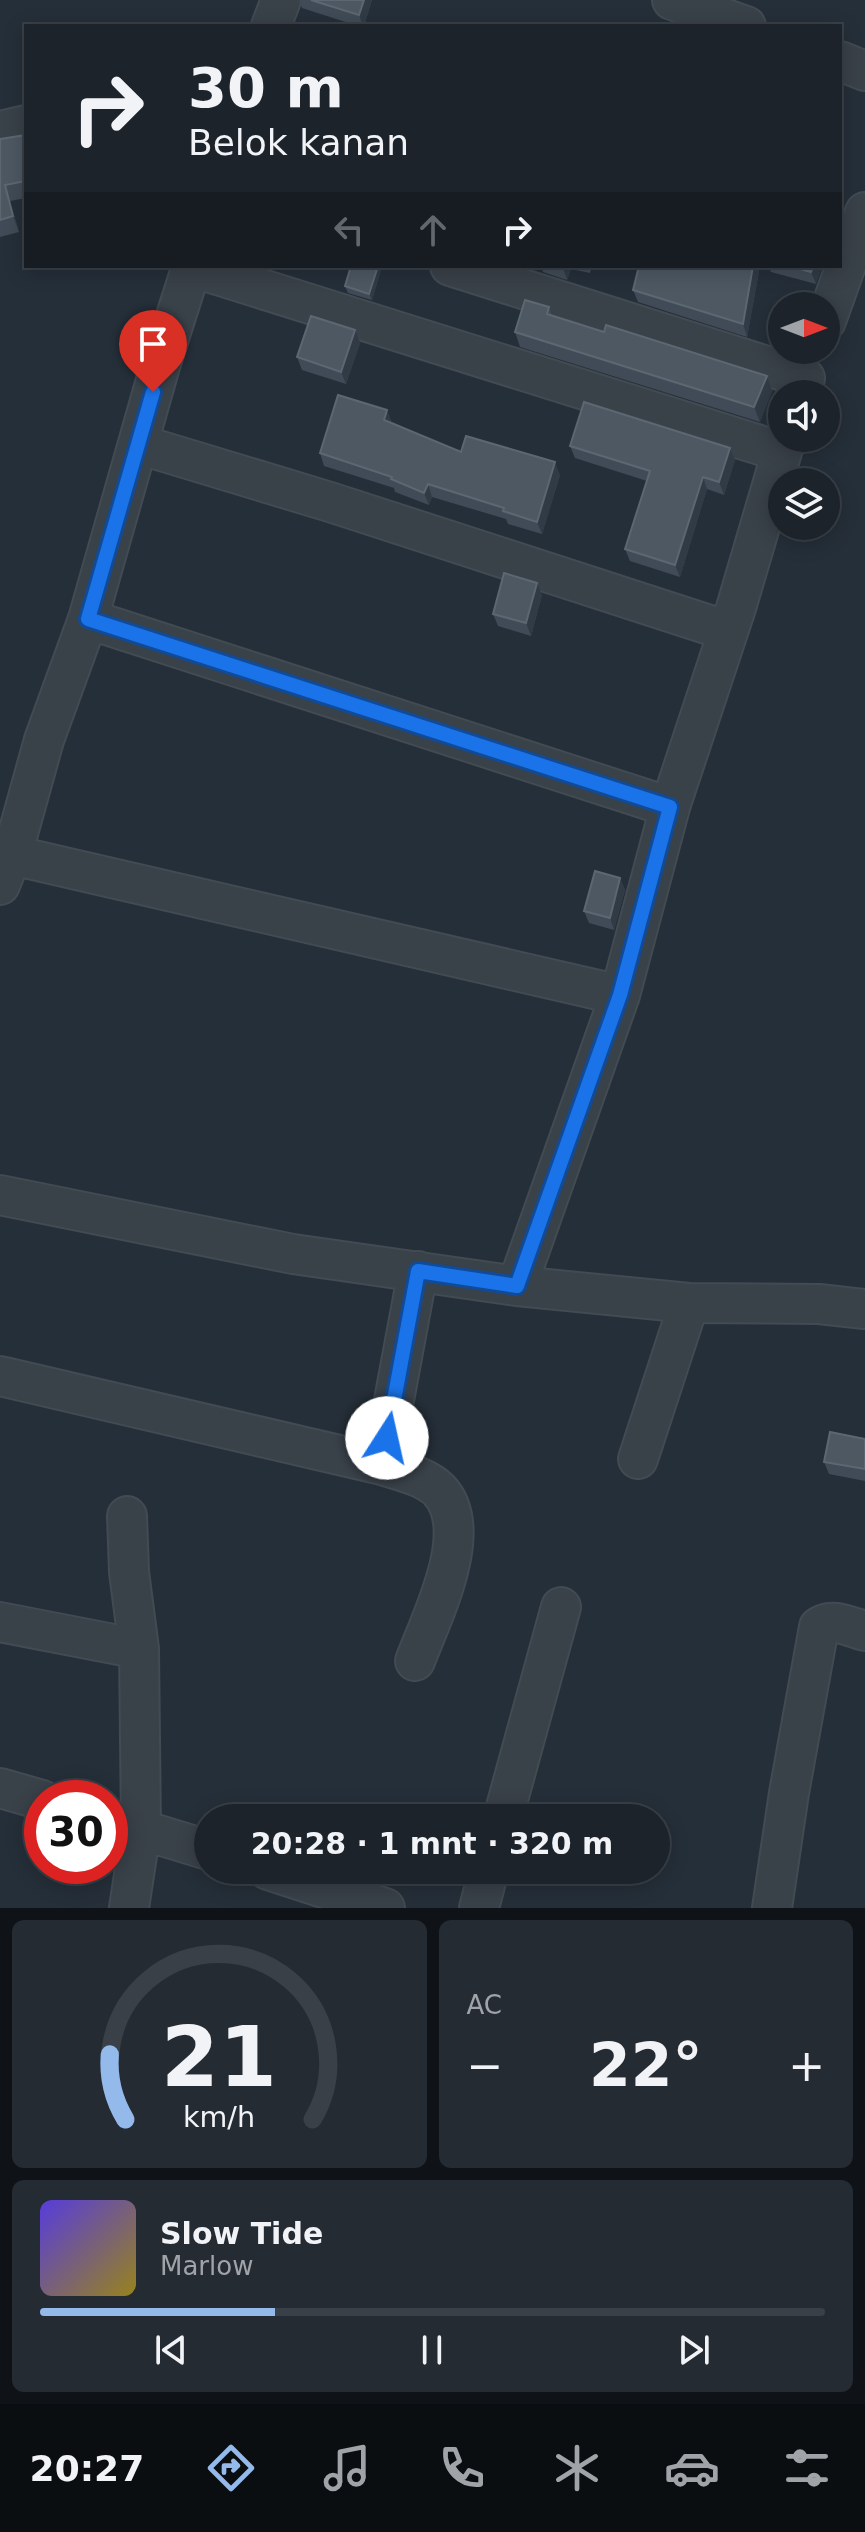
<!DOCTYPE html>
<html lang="id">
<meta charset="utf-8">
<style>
:root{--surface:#1c232b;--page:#252b33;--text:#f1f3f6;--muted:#a0a4a9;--line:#3a4047;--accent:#93baeb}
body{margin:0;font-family:"DejaVu Sans",sans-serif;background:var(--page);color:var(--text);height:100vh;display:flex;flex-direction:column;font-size:30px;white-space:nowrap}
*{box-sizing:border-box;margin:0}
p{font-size:26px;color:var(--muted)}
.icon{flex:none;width:44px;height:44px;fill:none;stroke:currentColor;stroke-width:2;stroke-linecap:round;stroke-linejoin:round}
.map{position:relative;height:1908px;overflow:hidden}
.sheet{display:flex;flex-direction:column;gap:12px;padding:12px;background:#0f1318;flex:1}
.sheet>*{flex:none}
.hud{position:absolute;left:24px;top:24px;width:818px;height:244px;border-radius:0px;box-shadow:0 4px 20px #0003,0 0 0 2px var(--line);background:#1c232b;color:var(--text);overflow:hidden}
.needle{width:52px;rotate:90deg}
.fabs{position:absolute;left:768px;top:292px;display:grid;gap:16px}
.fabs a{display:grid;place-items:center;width:72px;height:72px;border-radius:50%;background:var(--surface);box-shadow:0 4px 20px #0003,0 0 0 2px var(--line);font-size:40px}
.speed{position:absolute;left:24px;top:1780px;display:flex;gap:16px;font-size:40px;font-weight:700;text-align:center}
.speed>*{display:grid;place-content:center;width:104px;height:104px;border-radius:50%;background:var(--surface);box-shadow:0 4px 20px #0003,0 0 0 2px var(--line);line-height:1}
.speed .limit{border:12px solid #d22;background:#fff;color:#111}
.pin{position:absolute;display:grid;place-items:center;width:68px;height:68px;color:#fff;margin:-82px -34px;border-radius:50% 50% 50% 0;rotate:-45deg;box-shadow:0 0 8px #0007}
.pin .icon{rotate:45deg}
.me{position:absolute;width:88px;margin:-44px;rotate:10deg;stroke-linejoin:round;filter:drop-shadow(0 0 6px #0008)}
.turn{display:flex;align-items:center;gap:28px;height:168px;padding:0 32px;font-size:36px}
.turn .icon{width:104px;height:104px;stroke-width:2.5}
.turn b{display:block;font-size:56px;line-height:68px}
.lanes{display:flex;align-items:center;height:76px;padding:0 32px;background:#0003;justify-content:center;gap:40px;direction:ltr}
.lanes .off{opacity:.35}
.big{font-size:60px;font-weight:600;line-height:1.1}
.sheet .tile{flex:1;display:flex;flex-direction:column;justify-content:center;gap:12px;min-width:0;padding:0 28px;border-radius:12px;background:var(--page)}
.sheet .dial{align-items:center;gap:0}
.dial svg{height:208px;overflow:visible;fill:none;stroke:var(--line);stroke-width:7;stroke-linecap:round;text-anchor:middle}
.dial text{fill:var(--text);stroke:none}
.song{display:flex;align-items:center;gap:24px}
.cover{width:96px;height:96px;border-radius:12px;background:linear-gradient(135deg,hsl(250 70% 55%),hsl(50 70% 35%))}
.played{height:8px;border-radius:4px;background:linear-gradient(90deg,var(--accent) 30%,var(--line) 30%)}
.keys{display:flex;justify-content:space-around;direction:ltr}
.heat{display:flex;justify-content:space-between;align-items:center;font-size:44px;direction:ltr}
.sheet .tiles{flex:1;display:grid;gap:12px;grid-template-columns:1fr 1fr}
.tile:last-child{grid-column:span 2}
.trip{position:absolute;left:194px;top:1804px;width:476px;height:80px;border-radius:40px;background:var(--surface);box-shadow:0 4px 20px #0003,0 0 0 2px var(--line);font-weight:600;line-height:80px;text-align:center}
.dock{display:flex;height:128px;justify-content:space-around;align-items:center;background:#0b0e11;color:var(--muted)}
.dock .icon{width:56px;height:56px}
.dock .selected{color:var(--accent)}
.dock b{font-size:36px;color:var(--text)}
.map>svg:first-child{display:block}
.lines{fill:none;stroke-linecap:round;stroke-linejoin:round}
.minor-casing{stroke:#424a52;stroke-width:42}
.minor{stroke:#394149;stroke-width:38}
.wall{fill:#414b57}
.shaded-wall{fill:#303b46}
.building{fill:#4d5863;stroke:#5d6772;stroke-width:2}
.route-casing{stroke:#114b97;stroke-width:20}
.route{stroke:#1a73e8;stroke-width:14}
</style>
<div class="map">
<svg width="865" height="1908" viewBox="0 0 865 1908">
<rect width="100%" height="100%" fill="#252f39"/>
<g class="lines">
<defs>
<path id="minor" d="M672,0L746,26
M271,26L281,0
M840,61L865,71
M0,131L26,125
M450,266L805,378
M192,267L782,452
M826,321L865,212
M138,444L330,502L728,631
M88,619L670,807
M0,850L12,855L620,995
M0,885L12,855L44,740L88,619L160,366L192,266
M0,1195L293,1254L517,1286L689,1303L819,1304L865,1309
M517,1286L620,995L670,807L736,608L786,438
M0,1376L382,1465C400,1471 425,1476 439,1490C477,1530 431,1618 415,1661
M638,1459L689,1303
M382,1465L418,1271
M127,1516L129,1572L139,1649L141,1829L129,1908
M0,1622L139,1649
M0,1788L42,1800
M503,1818L561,1607
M110,1820L208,1850
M268,1870L385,1908
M479,1908L489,1870
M772,1908L789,1793L819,1627C832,1617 850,1627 865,1631"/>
</defs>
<use href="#minor" class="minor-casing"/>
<use href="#minor" class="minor"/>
</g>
<path class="wall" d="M299,0H372L364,26H358L302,8Z
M26,135V198L10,201L19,232L0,237V139Z
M351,266H379L381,270L372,300L348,293L345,286Z
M541,266H592L590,273L571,269L567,280L543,272Z
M760,266L747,337L638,302L633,290Z
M768,266H822L816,284L771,272Z
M549,307L552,315L604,332L767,376L772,391L760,422L520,347L515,332Z
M360,343L346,384L302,370L297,357Z
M392,422L461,452L560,475L542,534L508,524L506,519L432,497L429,505L395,492L394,488L324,466L320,453Z
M570,446L730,448L735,460L724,495L707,489L680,577L630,561L625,549L647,481L575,458Z
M542,595L531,636L498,626L493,614Z
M620,878L625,890L614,930L589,923L584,911Z
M865,1439V1481L829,1474L824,1462Z"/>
<path class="shaded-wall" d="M364,0H372L364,26H363L359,15Z
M5,185L10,201L19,232L13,216Z
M378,266H379L381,270L372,300L369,294Z
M564,266H569L571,269L567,280L563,268Z
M753,266H760L747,337L743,324Z
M813,266H822L816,284L811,272Z
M355,330L360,343L346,384L341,372Z
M767,376L772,391L760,422L754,407Z
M387,410L392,422L389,433L384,420Z
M730,448L735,460L724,495L719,482Z
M555,462L560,475L542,534L537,522Z
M703,477L707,489L680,577L675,565Z
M428,484L432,497L429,505L424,493Z
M537,583L542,595L531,636L526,623Z
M620,878L625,890L614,930L610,918Z"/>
<path class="building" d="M311,0H364L359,15Z
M26,135V181L5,185L13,216L0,220V139Z
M351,266H378L369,294L345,286Z
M639,266H753L743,324L633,290Z
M790,266H813L811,272Z
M525,300L549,307L547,314L604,332L606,325L767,376L754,407L515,332Z
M311,316L355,330L341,372L297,357Z
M338,395L387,410L384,420L461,452L466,436L555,462L537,522L503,511L504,508L428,484L424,493L391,479L392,477L320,453Z
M584,402L730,448L719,482L703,477L675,565L625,549L650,471L570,446Z
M504,573L537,583L526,623L493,614Z
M595,871L620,878L610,918L584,911Z
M830,1432L865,1439V1469L824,1462Z"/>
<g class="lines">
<defs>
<path id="route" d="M153,392L88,619L670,807L620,995L517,1286L418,1271L387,1438"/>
</defs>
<use href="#route" class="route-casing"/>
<use href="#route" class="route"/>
</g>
</svg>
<div class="fabs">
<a><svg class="needle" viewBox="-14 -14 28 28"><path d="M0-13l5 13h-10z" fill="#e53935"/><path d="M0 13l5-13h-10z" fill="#a0a4a9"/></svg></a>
<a><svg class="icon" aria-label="sound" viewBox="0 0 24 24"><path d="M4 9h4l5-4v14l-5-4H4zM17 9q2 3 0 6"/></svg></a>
<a><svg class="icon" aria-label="layers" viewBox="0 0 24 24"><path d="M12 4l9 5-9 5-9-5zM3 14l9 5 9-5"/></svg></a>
</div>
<div class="speed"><div class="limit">30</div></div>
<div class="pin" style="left:153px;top:392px;background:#d93025"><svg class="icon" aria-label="arrive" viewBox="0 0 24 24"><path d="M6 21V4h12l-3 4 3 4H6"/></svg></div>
<svg class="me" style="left:387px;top:1438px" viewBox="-20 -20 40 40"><circle r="19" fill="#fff"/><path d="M0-13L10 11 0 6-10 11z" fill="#1a73e8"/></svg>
<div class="trip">20:28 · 1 mnt · 320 m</div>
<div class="hud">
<div class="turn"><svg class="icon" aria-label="right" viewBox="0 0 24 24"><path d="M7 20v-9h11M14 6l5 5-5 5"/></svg><div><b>30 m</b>Belok kanan</div></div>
<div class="lanes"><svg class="icon off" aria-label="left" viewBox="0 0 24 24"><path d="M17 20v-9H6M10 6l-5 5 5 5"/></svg><svg class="icon off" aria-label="ahead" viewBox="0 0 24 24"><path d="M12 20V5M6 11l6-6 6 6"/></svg><svg class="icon" aria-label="right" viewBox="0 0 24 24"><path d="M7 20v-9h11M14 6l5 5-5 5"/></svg></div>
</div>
</div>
<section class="sheet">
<div class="tiles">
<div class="tile dial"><svg viewBox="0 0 100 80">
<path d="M14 69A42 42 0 1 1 86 69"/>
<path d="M14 69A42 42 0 0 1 8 44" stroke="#93baeb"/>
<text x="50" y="56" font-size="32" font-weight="700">21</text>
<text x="50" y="72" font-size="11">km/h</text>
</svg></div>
<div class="tile"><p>AC</p>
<div class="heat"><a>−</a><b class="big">22°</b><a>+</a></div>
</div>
<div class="tile">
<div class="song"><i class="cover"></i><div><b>Slow Tide</b><p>Marlow</p></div></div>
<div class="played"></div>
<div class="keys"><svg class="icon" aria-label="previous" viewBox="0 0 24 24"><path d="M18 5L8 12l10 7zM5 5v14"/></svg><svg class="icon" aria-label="pause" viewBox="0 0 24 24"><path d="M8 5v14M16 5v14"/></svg><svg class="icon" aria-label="next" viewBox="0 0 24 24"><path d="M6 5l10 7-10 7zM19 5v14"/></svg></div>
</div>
</div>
</section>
<nav class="dock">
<b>20:27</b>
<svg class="icon selected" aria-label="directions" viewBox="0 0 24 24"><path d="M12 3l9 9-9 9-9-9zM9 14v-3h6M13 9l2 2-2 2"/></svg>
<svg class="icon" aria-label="music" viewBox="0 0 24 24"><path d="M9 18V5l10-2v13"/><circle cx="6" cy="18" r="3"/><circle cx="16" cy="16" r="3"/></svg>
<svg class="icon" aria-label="phone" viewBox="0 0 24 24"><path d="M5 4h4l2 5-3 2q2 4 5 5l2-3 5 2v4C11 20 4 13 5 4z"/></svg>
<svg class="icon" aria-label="climate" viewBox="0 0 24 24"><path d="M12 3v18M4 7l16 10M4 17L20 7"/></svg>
<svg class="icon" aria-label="car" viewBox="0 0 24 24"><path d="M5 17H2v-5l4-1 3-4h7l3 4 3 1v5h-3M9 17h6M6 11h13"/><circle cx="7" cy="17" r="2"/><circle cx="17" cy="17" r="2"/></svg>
<svg class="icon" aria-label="filters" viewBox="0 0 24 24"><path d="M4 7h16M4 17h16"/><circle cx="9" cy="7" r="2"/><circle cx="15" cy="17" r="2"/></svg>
</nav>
